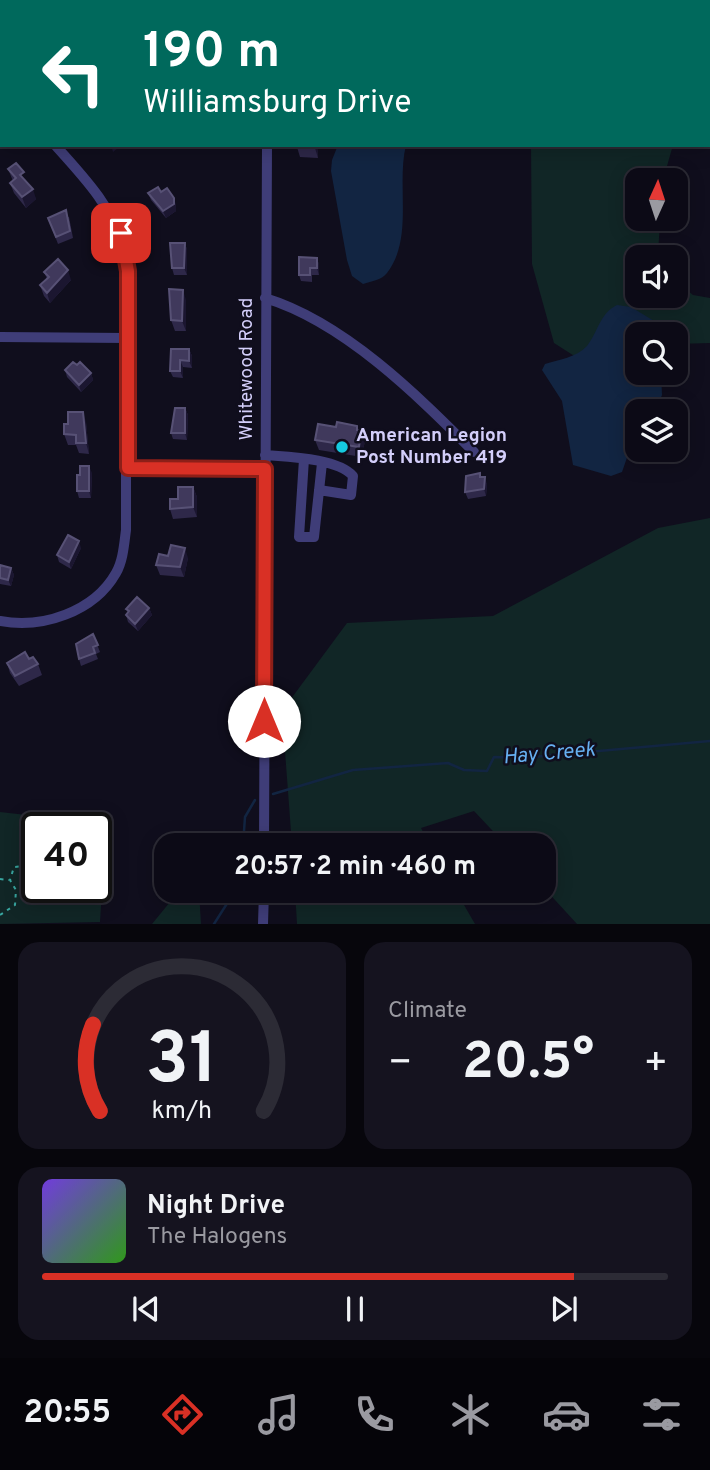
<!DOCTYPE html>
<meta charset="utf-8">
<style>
:root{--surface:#0c0a16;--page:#15131f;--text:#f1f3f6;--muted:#9a9aa1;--line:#2c2b35;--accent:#d93025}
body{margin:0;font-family:Overpass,sans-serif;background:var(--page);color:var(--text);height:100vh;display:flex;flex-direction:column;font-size:26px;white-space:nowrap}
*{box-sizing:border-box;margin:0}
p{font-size:23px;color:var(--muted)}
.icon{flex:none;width:38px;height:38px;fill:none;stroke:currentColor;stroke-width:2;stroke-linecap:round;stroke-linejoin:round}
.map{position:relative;height:924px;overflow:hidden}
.side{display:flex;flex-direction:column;gap:18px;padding:18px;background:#07060c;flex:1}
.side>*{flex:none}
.guide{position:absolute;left:0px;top:0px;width:710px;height:147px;box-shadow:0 4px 18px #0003,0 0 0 2px var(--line);background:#00695c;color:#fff;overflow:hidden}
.needle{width:46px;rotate:3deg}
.controls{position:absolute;left:625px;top:168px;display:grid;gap:14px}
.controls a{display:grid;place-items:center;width:63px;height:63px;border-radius:14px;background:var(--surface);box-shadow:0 4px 18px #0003,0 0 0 2px var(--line);font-size:35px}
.speed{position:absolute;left:21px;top:812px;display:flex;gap:14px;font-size:35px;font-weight:700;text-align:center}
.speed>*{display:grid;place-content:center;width:91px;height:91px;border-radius:50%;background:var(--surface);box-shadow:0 4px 18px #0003,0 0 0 2px var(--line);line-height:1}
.speed .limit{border:4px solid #111;border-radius:10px;background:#fff;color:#111}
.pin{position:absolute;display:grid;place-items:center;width:60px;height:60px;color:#fff;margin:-30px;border-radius:14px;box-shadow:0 4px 10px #0006}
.me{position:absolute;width:77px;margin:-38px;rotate:0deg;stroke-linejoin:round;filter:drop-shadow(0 0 5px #0008)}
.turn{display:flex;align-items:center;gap:24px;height:147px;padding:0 28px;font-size:32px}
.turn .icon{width:91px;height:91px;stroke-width:2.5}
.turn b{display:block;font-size:49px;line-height:60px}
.big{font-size:52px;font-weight:700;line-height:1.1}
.side .widget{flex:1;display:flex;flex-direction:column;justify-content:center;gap:10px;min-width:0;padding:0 24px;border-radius:21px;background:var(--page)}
.side .dial{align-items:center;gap:0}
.dial svg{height:182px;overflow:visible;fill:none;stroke:var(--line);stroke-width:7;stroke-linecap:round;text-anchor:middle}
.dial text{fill:var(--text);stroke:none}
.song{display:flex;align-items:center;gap:21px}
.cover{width:84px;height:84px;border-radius:10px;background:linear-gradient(135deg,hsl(260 70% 55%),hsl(110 70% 35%))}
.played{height:7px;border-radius:4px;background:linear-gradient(90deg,var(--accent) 85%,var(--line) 85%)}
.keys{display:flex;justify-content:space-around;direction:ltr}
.heat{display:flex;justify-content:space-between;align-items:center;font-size:38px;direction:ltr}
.side .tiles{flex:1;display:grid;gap:18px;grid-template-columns:1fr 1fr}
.widget:last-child{grid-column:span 2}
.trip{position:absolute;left:154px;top:833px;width:402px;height:70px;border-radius:21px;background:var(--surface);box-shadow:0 4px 18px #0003,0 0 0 2px var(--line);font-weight:700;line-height:70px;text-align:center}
.menu{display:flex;height:112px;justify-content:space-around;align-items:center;background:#050409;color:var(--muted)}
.menu .icon{width:49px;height:49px}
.menu .selected{color:var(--accent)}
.menu b{font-size:32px;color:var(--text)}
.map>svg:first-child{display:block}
.green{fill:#112626;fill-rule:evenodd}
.water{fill:#122542}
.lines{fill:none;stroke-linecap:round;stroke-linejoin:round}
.stream{stroke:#122542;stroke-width:2.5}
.path{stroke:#38a59f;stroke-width:2;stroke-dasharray:3.5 5;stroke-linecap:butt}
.minor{stroke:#3f3d78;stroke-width:10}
.wall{fill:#2e2849}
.shaded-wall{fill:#1b1630}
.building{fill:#40395c;stroke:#575175;stroke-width:2}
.route-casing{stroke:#8d1f18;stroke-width:18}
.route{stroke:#d93025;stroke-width:12}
.poi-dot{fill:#15cae0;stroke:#100e1d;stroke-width:2.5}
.labels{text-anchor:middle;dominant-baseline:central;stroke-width:5;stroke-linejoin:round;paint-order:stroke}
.street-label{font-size:19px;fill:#d3cefa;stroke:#100e1d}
.poi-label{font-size:19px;font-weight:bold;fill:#d3cefa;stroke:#100e1d;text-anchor:start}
.water-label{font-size:21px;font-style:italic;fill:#66aff1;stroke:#100e1d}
</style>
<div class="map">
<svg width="710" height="924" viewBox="0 0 710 924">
<rect width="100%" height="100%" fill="#100e1d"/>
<path class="green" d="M651,0H710L709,103V2Z
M531,145H673L663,180H637V219H660L658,257H637V296H676V281L693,295L710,298V343L676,344V334H637V373L626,389L554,343L532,264Z
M710,518V924H577L544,888V845H506L474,811L421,828L430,845H292L282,711L347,623L493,616L658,528Z
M0,812L106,824L100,922L0,924ZM37,828H96V887H37Z
M179,891H199L201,924H152Z
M295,891H456L475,924H297Z"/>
<path class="water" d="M338,145H406C396,185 414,238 387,273C382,280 372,281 363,284L352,276L347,260L331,171L332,160Z
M617,305L631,307L659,324V334H637V373H661L662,395L655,411H637V429L622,472L611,476L573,465L562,401L542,370L545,364C558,360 577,357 587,346C598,332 600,313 617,305Z"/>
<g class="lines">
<path class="stream" d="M273,794L353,770L448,763L464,770L487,771L494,757L521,758L710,741
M243,845L245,817L255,800
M214,924L235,891"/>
<path class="path" d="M0,879L9,880
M0,915L15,905L16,890L10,880L14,867L37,865"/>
<path class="minor" d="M269,2V0
M0,95L2,96
M265,298C344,322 417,395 474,452
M0,337L127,338
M265,455C288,457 337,458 353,476L351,495L319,490
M304,459L299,537H314L322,463
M128,469H265
M0,621C42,629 94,612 116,573C123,561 124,545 126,530V252C114,209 85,178 55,145
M264,845L267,145
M263,924L264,891"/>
</g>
<path class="wall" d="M596,0H617L616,2H597Z
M317,145L318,158L300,157L297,147Z
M8,169L27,182L36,199L26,208L14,193L10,183L13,181Z
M161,192L176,205V211L166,218L151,200L148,193Z
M69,217L73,238L58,244L48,218Z
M185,243L187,250V275H174L172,268Z
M317,258L319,265V275H312V282L301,281L299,275Z
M44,272L71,280L50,303L44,296L40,285L47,279Z
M186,300V331H175L171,320Z
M189,349L192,356V368L183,367V378L173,377L170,371Z
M77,365L91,373L93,380L81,392L67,377L65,370Z
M185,408L188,415L187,440L173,439L171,433Z
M86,422L89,454L79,453L76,445H68L64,434L68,424Z
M359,430L365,440L362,457L319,450L315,440Z
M92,473L91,498H79L77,491Z
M481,477L487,484L486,496L468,499L465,492Z
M193,487L197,497V517L173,519L170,509L178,499Z
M81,548L71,569L59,562L57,555Z
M168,556L188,558L184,577L160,575L156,565Z
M0,565L11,568L14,575L11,586L0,584Z
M149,608L152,615L138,631L128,622L126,615L128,613L126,609Z
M93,634L100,652L96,654L98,659L81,666L79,659Z
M29,659L38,664L42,675L19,686L10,673L7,663Z"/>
<path class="shaded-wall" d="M111,145H122L113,152Z
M314,145H317L318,158L315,148Z
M33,189L36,199L26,208L22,197Z
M174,198L176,205V211L166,218L163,211Z
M185,243L187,250V275L184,268Z
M317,258L319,265V275L317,268Z
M68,270L71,280L50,303L47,293Z
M183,290L186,300V331L182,321Z
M189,349L192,356V368L189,361Z
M180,360L183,367V378L180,371Z
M91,373L93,380L81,392L79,385Z
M185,408L188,415L187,440L185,433Z
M83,412L86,422L89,454L86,443Z
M357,426L361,434V430L365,440L362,457L359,447Z
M89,466L92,473L91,498L89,491Z
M485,477L487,484L486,496L484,489Z
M193,487L197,497V517L193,507Z
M79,541L81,548L71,569L69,562Z
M185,548L188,558L184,577L180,567Z
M11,568L14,575L11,586L8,580Z
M149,608L152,615L138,631L135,624Z"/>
<path class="building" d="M179,0H209L210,2H180Z
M296,145H314L315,148L297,147Z
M16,163L24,172L20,175L33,189L22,197L10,183L16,178L8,169Z
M158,187L161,192L167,188L174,198V204L163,211L148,193Z
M66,210L70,231L56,237L48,218Z
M170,243H185L184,268H172Z
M299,257L317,258V268H310V275H299Z
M58,259L68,270L47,293L40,285L49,277L44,272Z
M169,289L183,290L182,321L171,320Z
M171,349H189V361L180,360V371H170Z
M73,362L77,365L80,362L91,373L79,385L65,370Z
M175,408H185V433H171Z
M68,412H83L86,443H76V435L64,434V424H68Z
M337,422L357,426V430H361L359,447L315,440L318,424L336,427Z
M80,466H89V491H77V475H80Z
M480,473V477H485L484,489L465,492L466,476Z
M178,487H193V507L170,509V499H178Z
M68,535L79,541L69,562L57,555Z
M171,545L185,548L180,567L156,565L159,554L168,556Z
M0,565L11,568L8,580L0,578Z
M137,597L149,608L135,624L126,615L129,611L126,609Z
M93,634L98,645L93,647L95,653L79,659L76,644Z
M25,652L29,659L33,657L38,664L15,676L7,663Z"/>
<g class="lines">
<defs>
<path id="route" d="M121,233L128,271V468L265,469L264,721"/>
</defs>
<use href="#route" class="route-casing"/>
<use href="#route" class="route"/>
</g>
<circle class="poi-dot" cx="342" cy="447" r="7"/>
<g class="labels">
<g class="street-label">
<text transform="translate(247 369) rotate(-90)">Whitewood Road</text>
</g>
<g class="poi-label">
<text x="356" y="436">American Legion<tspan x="356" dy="22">Post Number 419</tspan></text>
</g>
<g class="water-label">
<text transform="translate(549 754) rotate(-5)">Hay Creek</text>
</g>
</g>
</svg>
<div class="controls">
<a><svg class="needle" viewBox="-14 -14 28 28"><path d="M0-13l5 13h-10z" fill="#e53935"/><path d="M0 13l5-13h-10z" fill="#9a9aa1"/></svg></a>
<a><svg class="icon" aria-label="sound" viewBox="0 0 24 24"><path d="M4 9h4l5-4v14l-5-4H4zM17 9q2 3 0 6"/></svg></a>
<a><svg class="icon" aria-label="search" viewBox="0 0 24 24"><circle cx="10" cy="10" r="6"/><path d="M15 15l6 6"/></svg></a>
<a><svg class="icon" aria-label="layers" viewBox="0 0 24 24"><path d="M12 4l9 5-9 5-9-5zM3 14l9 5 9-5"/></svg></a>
</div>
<div class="speed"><div class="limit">40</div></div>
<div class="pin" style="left:121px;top:233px;background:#d93025"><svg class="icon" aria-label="arrive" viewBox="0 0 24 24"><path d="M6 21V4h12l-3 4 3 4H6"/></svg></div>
<svg class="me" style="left:264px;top:721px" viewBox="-20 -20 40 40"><circle r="19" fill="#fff"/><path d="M0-13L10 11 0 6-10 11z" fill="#d93025"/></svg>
<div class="trip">20:57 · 2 min · 460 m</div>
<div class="guide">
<div class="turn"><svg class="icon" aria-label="left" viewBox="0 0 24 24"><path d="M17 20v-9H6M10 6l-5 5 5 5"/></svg><div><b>190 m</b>Williamsburg Drive</div></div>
</div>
</div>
<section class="side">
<div class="tiles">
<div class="widget dial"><svg viewBox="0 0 100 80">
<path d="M14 69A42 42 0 1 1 86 69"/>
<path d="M14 69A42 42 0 0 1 11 31" stroke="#d93025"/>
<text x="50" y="56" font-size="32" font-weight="700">31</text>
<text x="50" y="72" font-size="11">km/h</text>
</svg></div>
<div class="widget"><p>Climate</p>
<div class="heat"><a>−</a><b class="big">20.5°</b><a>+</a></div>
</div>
<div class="widget">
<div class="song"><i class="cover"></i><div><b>Night Drive</b><p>The Halogens</p></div></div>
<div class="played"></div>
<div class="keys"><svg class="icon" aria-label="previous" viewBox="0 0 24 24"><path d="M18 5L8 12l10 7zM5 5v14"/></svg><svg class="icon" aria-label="pause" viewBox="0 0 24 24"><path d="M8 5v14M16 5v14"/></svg><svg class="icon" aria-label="next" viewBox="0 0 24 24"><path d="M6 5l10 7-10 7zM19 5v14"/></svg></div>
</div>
</div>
</section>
<nav class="menu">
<b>20:55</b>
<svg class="icon selected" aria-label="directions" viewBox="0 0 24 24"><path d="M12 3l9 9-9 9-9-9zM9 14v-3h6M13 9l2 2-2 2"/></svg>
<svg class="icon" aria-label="music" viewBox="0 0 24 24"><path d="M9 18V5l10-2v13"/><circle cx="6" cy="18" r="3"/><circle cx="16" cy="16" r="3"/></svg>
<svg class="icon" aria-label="phone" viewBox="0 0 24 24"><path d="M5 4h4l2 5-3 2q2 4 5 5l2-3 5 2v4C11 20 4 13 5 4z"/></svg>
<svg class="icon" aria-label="climate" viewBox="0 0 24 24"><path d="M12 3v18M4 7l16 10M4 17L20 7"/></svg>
<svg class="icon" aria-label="car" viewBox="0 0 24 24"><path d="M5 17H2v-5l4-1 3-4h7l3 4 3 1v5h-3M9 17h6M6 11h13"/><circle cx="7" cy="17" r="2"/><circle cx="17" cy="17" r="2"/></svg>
<svg class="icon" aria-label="filters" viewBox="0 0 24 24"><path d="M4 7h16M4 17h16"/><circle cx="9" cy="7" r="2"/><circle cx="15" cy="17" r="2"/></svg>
</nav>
